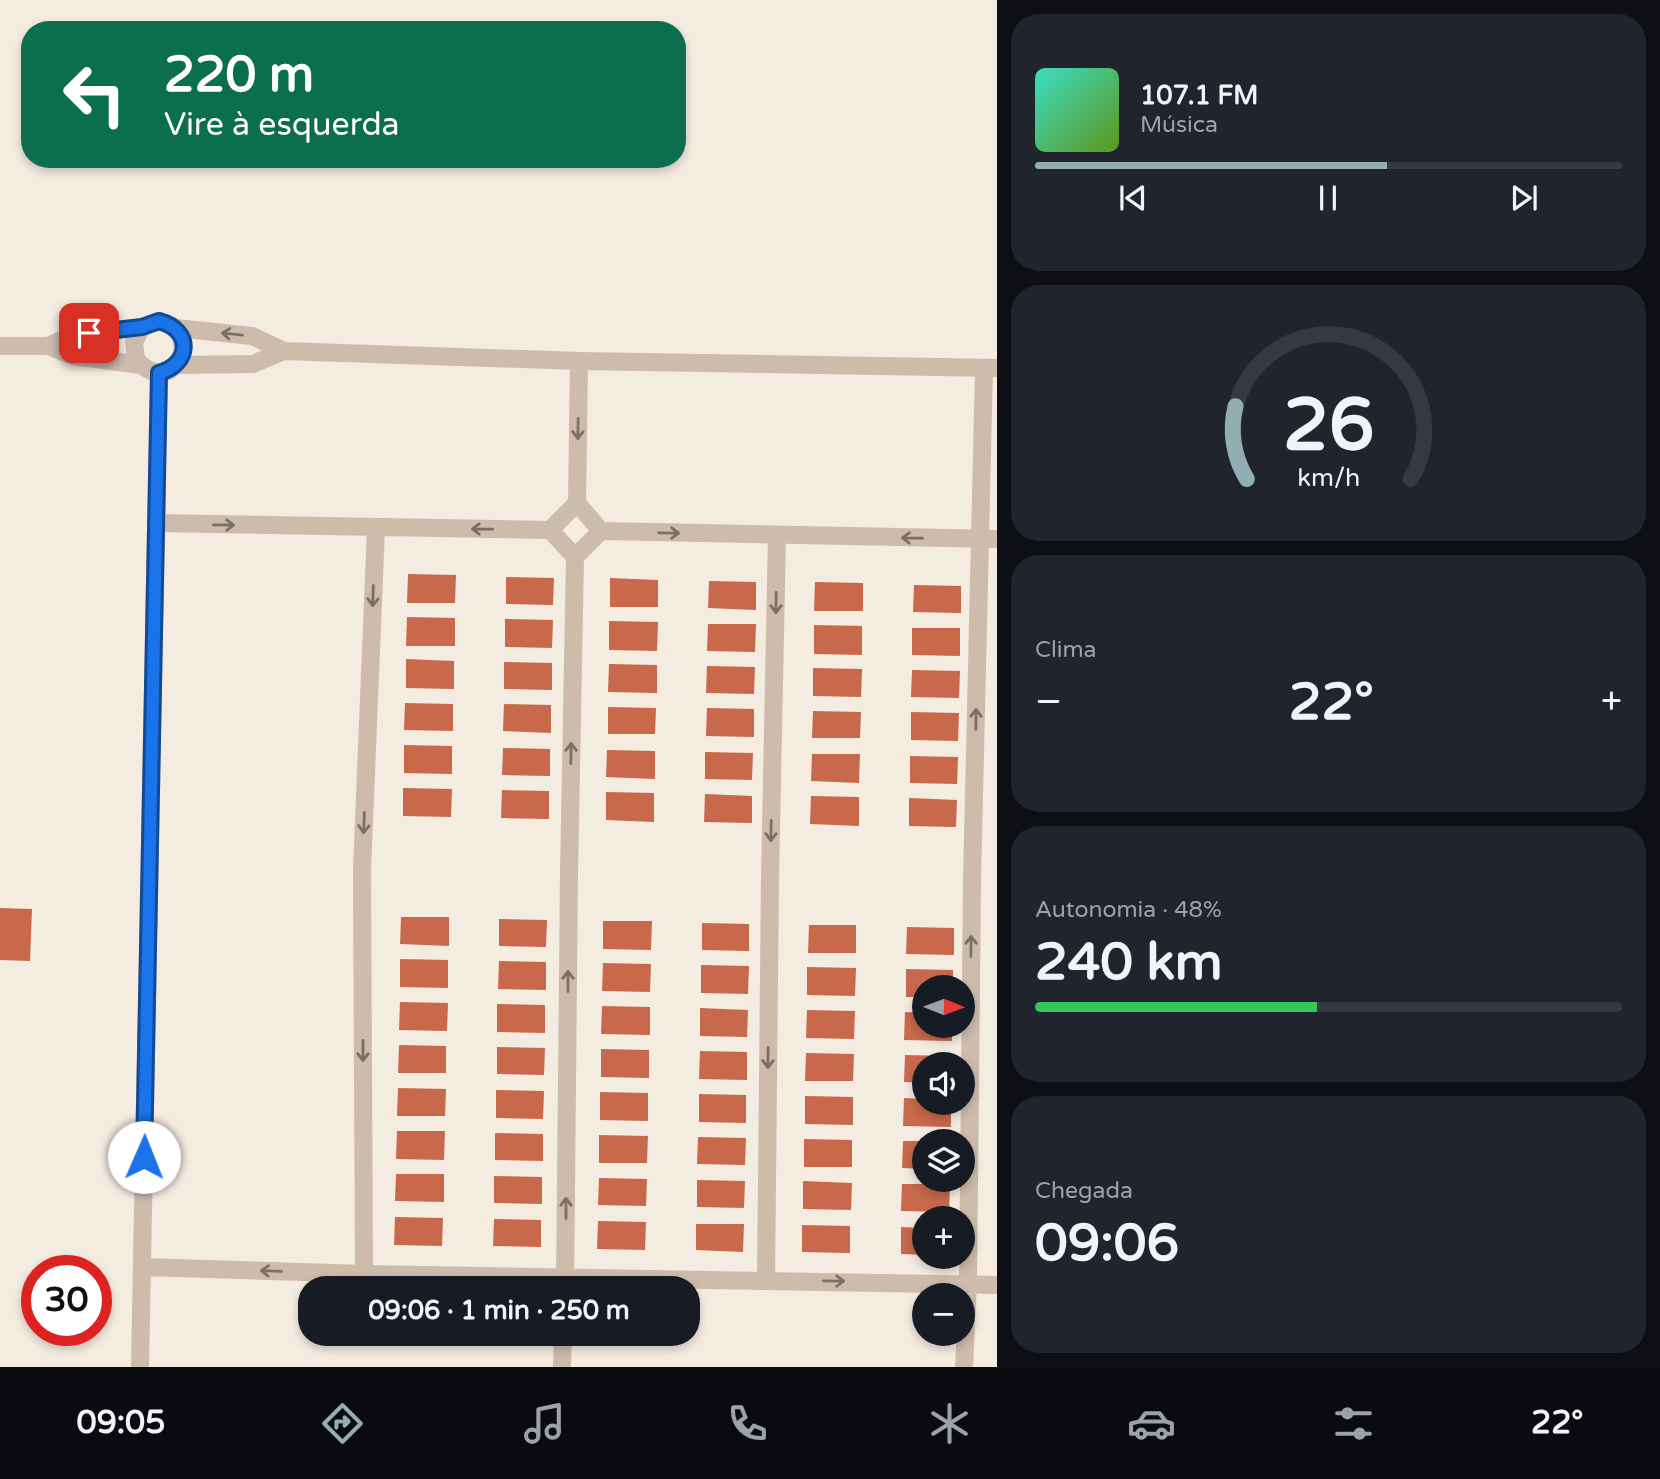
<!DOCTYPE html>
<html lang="pt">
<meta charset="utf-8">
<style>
:root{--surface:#171b24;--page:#20242c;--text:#f1f3f6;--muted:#9ea1a6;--line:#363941;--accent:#92aeb2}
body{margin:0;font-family:"Varela Round",sans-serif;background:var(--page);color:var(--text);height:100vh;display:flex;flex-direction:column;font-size:26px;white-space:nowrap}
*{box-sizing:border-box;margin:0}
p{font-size:23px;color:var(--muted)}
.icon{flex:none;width:38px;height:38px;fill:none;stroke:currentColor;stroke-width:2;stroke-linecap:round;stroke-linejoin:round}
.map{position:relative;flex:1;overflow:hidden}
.panel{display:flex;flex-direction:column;gap:14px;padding:14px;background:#0d0f14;width:663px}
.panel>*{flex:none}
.guide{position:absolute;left:21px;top:21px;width:665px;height:147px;border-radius:28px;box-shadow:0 4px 10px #0003;background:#0b6e4f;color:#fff;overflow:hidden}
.needle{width:46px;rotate:91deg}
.controls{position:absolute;left:912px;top:975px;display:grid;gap:14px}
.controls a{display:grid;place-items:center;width:63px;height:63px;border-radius:50%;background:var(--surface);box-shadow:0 4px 10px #0003;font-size:35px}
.speed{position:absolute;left:21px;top:1255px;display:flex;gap:14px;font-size:35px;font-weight:700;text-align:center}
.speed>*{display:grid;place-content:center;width:91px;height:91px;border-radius:50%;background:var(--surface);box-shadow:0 4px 10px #0003;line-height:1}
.speed .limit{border:10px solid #d22;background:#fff;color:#111}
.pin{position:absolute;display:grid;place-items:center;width:60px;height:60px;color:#fff;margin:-30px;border-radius:14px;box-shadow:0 4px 10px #0006}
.me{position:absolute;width:77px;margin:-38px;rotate:1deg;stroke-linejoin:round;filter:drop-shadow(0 0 5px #0008)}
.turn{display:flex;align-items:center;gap:24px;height:147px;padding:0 28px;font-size:32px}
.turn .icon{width:91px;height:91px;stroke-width:2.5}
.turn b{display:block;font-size:49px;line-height:60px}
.big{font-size:52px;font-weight:700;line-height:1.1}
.panel .tile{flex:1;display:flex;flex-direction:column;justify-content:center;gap:10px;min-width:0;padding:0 24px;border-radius:28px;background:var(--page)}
.panel .dial{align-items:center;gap:0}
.dial svg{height:182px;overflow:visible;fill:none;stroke:var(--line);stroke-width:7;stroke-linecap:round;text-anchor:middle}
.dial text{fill:var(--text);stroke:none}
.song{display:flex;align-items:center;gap:21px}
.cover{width:84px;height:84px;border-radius:10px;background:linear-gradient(135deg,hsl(170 70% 55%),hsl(90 70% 35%))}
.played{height:7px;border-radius:4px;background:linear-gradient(90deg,var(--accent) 60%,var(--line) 60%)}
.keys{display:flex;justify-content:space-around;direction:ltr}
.heat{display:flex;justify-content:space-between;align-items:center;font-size:38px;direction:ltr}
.charge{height:10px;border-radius:5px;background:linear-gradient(90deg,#34c759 48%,var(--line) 0)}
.trip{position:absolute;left:298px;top:1276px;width:402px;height:70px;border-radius:28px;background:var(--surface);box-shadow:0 4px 10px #0003;font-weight:700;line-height:70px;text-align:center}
.menu{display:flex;height:112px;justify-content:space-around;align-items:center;background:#090b0e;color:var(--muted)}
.menu .icon{width:49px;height:49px}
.menu .current{color:var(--accent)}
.menu b{font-size:32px;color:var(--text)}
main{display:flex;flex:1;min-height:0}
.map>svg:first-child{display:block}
.building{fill:#c8694b}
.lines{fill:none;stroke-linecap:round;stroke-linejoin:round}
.street{stroke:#cdbbac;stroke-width:18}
.oneway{stroke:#7d6f65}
.route-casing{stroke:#114b97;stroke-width:18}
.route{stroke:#1a73e8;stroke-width:12}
</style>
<main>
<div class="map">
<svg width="997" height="1367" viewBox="0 0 997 1367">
<rect width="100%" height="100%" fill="#f4ebe1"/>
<path class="building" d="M408,574L456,575L455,603H407Z
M506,577L554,578L553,605L506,604Z
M610,578L658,580V607H610Z
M709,581L756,582V610L708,608Z
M815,582L863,583V611H814Z
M914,585L961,586V613L913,612Z
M407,617L455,618V646H406Z
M505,619L553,620L552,648L505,647Z
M609,621L658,622L657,651L609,650Z
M708,624H756L755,652L707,651Z
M814,625L862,626V655L814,654Z
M912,628H960V656L912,655Z
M406,659L454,661V689L406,688Z
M504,662L552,663V690L504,689Z
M609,664L657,665V693L608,692Z
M707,666L755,667L754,694L706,693Z
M813,668L862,669L861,697L813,696Z
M912,670L960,671L959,698L911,697Z
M405,703L453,704V731L404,730Z
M504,704L551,705V733L503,731Z
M608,707L656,708L655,734H608Z
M707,708L754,709V737L706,736Z
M813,711L861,712L860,738H812Z
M911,712L959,713L958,741L911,740Z
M404,745L452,746V774L404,773Z
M503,748L550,749V776L502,775Z
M607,750L655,751V779L606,777Z
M705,752L753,753L752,780L705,779Z
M812,754H860L859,783L811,781Z
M910,756L958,757L957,784L910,783Z
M403,788L452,789L451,817L403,816Z
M502,790L549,791V819L501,818Z
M606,792L654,793V822L606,820Z
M705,794L752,796V823L704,822Z
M811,796L859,797V826L810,824Z
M909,798L957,800L956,827L909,826Z
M0,908L32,909L30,961L0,960Z
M401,917H449V946L400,944Z
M499,919L547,920L546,947L499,946Z
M603,921H652L651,950L603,949Z
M702,923L749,924V951L702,950Z
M809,925H856V953H808Z
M907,927L954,928V955L906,954Z
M400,959L448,960V988L400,987Z
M499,961L546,962V990L498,989Z
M603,963L651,964L650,992L602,991Z
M701,965L749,966L748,994L701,993Z
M807,967L856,968L855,996L807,995Z
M906,969L953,970V987H924V997H906Z
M400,1002L448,1003L447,1031L399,1030Z
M497,1004L545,1005V1033L497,1032Z
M602,1006L650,1007V1035L601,1034Z
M700,1008L748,1010L747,1037L700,1036Z
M807,1010L855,1011L854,1039L806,1038Z
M905,1012L924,1013V1026H952V1041L904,1040Z
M399,1045L446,1046V1073H398Z
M497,1047L545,1048L544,1075L497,1074Z
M601,1049L649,1050V1078L601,1077Z
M700,1051L747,1052V1080L699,1079Z
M806,1053L854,1054L853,1081H805Z
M905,1055L952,1056V1064H924V1083L904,1082Z
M398,1088L446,1089L445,1116H397Z
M496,1090L544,1091L543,1119L496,1118Z
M600,1092L648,1093V1121L600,1120Z
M699,1094L746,1095V1123L699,1122Z
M805,1096L853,1097V1125L805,1124Z
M904,1098L924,1099V1102H951V1127L903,1126Z
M397,1131H445L444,1160L396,1159Z
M495,1133L543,1134V1161L495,1160Z
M599,1135L648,1136L647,1163H599Z
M698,1137L746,1138L745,1165L697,1164Z
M804,1139L852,1140V1167H804Z
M903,1141H924V1169L902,1168Z
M396,1174H444V1202L395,1201Z
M494,1176L542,1177V1204L494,1203Z
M599,1178L647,1179L646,1206L598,1205Z
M697,1180L745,1181L744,1208L697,1207Z
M803,1181L852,1183L851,1210L803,1209Z
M902,1184H950L949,1212L901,1211Z
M395,1217L443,1218L442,1246L394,1245Z
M494,1219L541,1220V1247L493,1246Z
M598,1221L646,1222L645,1250L597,1249Z
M696,1224H744L743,1252L696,1250Z
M802,1225L850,1226V1253L802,1252Z
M901,1227L924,1228V1255L901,1254Z"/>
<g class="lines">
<path class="street" d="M142,327L134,342L136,359C160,390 198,361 176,328
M0,346H48L73,356L141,365
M48,346L73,335L142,327L159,321L176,328L252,336L284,351
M579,361L577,503L601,531
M177,365L253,364L284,351L579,361L997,368
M156,523L550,530L577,503
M550,530L575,557
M142,1267L364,1274L997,1285
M364,1274L362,870L376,528
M766,1280L770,878L777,535
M565,1288L569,874L575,557L601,531L997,539
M140,1367L159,373
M562,1367L563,1334
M964,1367L968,1284L972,881L984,368"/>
</g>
<defs><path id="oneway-shaft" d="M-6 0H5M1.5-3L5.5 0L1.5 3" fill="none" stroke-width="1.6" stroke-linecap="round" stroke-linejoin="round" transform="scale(1.75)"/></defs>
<g class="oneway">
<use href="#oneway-shaft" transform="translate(232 334) rotate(-174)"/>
<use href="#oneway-shaft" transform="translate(578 429) rotate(91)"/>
<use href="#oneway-shaft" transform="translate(224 525) rotate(1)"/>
<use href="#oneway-shaft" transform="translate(482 529) rotate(-179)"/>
<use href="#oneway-shaft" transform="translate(669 533) rotate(1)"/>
<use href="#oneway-shaft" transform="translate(912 538) rotate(-179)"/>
<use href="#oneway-shaft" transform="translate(373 596) rotate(92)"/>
<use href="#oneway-shaft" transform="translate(776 603) rotate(91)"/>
<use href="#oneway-shaft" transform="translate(976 719) rotate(-89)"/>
<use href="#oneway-shaft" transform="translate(571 753) rotate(-89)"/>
<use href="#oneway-shaft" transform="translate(364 823) rotate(92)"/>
<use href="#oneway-shaft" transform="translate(771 831) rotate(91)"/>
<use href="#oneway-shaft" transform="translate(971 946) rotate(-89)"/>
<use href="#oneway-shaft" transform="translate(568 981) rotate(-90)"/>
<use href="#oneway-shaft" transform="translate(363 1051) rotate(90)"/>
<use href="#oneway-shaft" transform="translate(768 1058) rotate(91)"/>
<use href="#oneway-shaft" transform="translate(566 1208) rotate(-90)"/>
<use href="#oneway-shaft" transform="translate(271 1271) rotate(-178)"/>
<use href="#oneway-shaft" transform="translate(834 1281) rotate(1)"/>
</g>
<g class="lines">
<defs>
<path id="route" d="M89,333L142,327L159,321C193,330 191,364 159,373L144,1157"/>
</defs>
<use href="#route" class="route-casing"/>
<use href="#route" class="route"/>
</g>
</svg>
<div class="controls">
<a><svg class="needle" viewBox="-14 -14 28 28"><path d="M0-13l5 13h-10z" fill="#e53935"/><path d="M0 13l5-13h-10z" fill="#9ea1a6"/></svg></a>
<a><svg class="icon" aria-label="sound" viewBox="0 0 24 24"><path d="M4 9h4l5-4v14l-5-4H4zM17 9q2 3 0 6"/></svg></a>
<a><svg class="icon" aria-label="layers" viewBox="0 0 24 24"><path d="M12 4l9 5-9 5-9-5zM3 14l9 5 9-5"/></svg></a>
<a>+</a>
<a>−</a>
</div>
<div class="speed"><div class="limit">30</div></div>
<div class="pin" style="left:89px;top:333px;background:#d93025"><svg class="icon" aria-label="arrive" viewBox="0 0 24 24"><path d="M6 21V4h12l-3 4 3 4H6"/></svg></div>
<svg class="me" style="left:144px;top:1157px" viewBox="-20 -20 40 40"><circle r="19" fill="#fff"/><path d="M0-13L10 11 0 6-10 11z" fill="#1a73e8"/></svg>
<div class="trip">09:06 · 1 min · 250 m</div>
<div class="guide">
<div class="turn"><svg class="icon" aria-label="left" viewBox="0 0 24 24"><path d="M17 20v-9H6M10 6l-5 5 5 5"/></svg><div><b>220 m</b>Vire à esquerda</div></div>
</div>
</div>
<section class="panel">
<div class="tile">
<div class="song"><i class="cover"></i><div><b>107.1 FM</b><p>Música</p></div></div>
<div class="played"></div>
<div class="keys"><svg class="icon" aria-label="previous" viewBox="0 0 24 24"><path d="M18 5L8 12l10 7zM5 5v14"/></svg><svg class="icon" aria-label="pause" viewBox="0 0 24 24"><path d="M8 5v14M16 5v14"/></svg><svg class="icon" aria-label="next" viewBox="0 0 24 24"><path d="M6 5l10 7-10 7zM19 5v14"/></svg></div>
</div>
<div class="tile dial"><svg viewBox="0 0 100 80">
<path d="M14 69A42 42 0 1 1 86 69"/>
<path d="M14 69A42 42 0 0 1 9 37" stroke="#92aeb2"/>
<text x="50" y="56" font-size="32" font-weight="700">26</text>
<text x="50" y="72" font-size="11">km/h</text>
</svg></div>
<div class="tile"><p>Clima</p>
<div class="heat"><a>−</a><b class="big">22°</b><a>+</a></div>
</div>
<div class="tile"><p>Autonomia · 48%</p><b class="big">240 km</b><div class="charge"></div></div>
<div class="tile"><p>Chegada</p><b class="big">09:06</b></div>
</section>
</main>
<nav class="menu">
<b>09:05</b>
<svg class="icon current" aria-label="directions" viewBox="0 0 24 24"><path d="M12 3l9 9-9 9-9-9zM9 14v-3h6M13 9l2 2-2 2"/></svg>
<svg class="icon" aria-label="music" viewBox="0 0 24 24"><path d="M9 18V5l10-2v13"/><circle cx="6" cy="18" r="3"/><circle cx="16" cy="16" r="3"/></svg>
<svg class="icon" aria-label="phone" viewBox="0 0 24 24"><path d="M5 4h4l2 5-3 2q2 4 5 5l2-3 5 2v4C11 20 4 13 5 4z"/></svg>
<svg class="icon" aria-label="climate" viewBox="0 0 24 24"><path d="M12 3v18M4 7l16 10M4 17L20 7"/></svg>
<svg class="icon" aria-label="car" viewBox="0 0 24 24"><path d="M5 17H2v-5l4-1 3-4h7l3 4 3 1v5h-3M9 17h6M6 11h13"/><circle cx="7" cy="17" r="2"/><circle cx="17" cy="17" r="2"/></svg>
<svg class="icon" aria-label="filters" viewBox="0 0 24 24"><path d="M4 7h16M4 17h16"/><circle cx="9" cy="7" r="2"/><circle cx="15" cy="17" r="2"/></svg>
<b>22°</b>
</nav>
